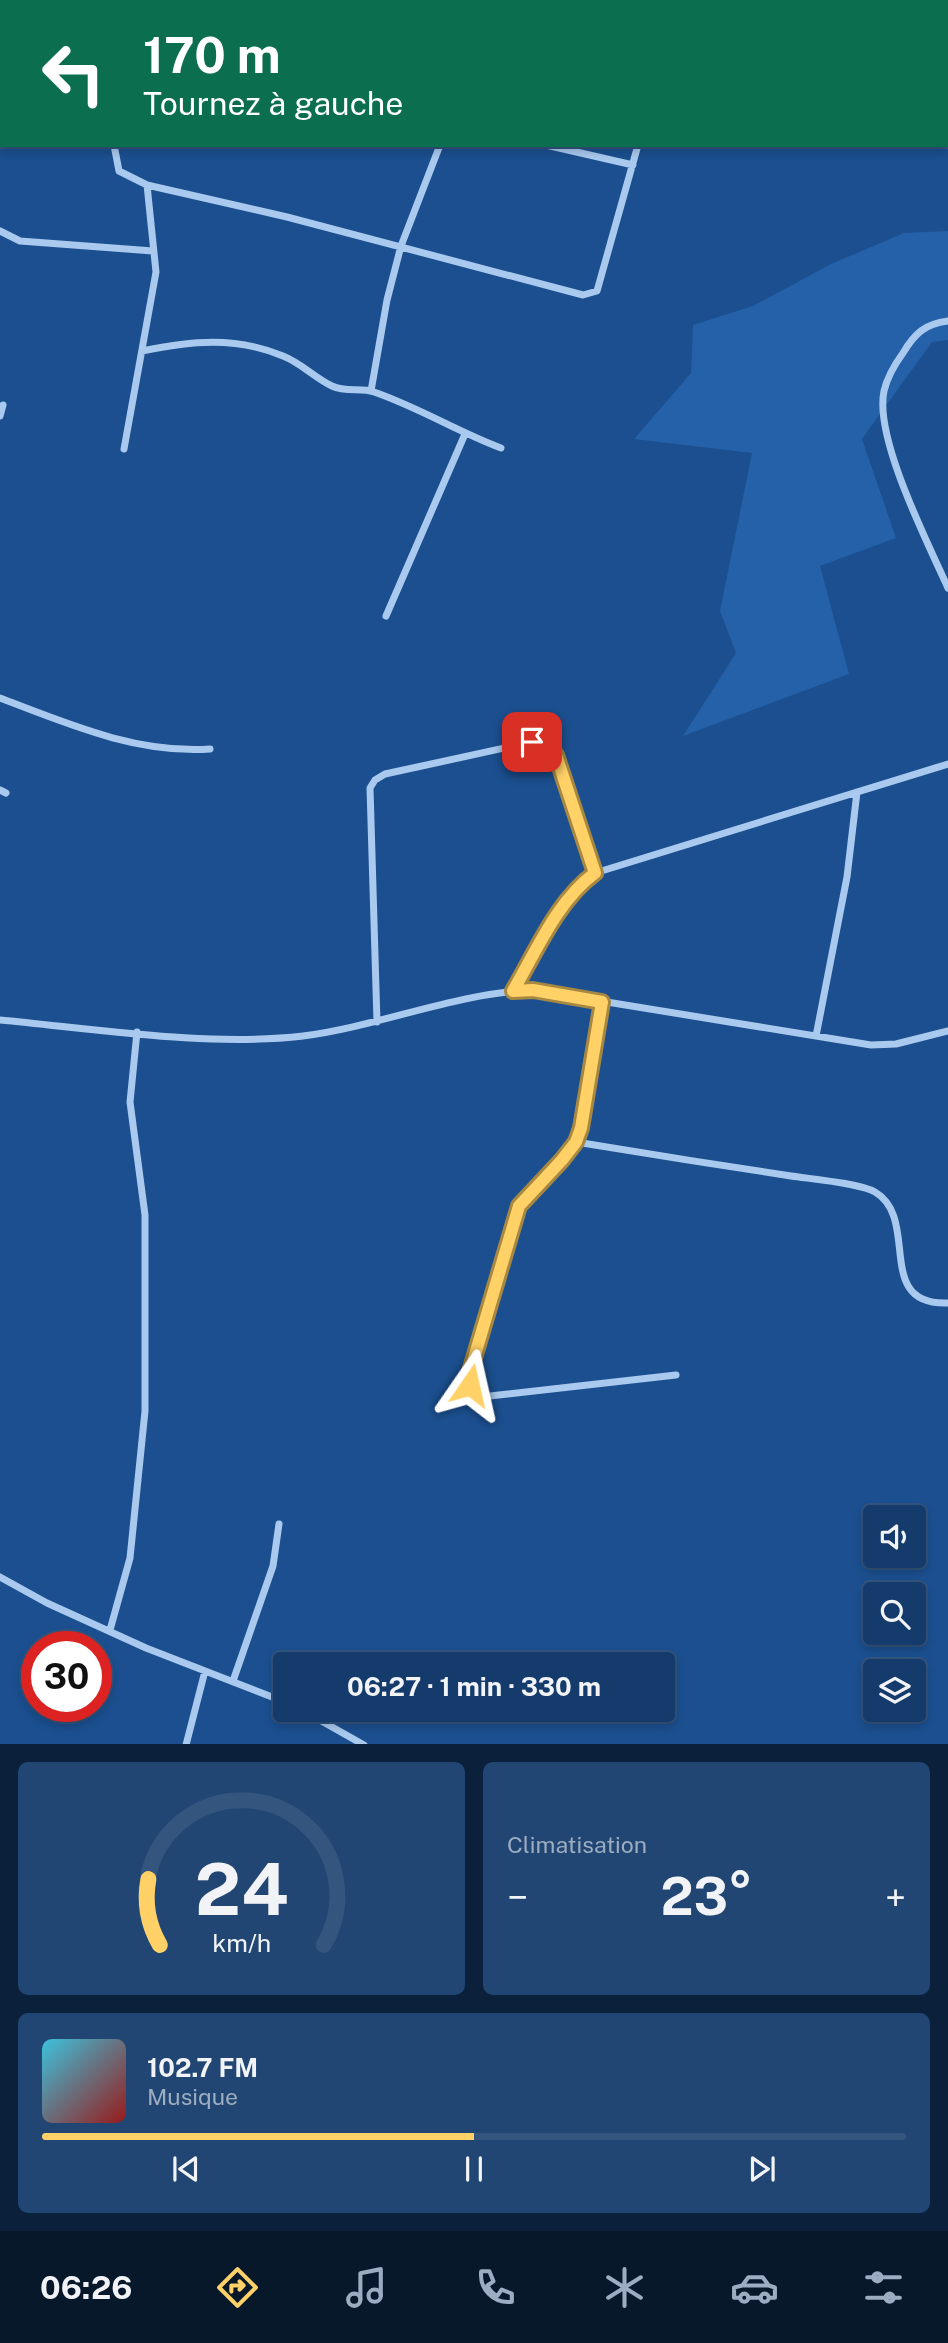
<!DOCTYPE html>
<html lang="fr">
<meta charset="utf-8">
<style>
:root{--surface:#143b6b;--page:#214673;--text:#f1f3f6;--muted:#9dadc1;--line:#33557e;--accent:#ffd166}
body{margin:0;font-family:"Public Sans",sans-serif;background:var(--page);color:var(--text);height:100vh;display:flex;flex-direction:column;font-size:26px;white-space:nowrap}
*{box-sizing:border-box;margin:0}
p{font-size:23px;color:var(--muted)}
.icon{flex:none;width:38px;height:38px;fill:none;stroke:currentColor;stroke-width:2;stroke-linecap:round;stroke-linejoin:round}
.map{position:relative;height:1744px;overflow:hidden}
.drawer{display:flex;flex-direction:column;gap:18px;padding:18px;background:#0b203b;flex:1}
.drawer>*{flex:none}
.hud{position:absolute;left:0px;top:0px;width:948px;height:147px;box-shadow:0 4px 10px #0003,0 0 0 2px var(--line);background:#0b6e4f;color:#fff;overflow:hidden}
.tools{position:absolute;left:863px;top:1505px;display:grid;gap:14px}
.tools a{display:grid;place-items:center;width:63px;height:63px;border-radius:7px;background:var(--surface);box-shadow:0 4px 10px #0003,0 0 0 2px var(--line);font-size:35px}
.speed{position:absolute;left:21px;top:1631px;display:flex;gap:14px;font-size:35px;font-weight:700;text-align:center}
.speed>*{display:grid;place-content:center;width:91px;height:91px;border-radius:50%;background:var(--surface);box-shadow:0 4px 10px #0003,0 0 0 2px var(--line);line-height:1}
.speed .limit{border:10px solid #d22;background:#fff;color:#111}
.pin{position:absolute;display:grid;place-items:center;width:60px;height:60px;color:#fff;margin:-30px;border-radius:14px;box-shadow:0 4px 10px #0006}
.me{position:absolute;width:77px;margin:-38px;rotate:11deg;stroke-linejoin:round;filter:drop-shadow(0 0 5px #0008)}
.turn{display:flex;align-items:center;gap:24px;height:147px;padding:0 28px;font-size:32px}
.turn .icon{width:91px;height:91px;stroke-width:2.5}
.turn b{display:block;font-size:49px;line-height:60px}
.big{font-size:52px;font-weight:700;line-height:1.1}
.drawer .tile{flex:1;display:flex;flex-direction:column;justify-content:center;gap:10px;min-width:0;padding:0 24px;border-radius:10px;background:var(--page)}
.drawer .dial{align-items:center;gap:0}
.dial svg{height:182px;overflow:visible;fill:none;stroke:var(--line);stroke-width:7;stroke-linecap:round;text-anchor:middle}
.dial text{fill:var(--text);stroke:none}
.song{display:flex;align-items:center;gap:21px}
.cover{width:84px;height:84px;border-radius:10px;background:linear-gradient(135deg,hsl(190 70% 55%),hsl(0 70% 35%))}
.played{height:7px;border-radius:4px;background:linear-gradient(90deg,var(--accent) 50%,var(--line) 50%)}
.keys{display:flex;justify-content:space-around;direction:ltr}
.heat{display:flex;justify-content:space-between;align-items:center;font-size:38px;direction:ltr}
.drawer .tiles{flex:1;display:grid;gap:18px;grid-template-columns:1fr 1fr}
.tile:last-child{grid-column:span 2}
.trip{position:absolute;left:273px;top:1652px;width:402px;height:70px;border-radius:7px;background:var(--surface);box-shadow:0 4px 10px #0003,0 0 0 2px var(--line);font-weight:700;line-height:70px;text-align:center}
.dock{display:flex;height:112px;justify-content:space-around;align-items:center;background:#08182b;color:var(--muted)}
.dock .icon{width:49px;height:49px}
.dock .active{color:var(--accent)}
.dock b{font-size:32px;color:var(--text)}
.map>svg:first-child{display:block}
.green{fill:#2461a8}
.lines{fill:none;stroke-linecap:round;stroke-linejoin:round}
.minor{stroke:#a9c9ee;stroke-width:7}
.route-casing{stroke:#a68842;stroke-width:18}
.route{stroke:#ffd166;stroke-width:12}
</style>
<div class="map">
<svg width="948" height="1745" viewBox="0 0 948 1745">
<rect width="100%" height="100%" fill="#1b4f8f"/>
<path class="green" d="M948,231V340L932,342L862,439L896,538L820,566L849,674L683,736L736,653L720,611L752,453L634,439L691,373L693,325L753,306L831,264L904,233Z"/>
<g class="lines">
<path class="minor" d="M516,0L522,2
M115,2V0
M492,2L493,0
M674,2L675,0
M0,89H2
M947,106L948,99
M947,111L948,112
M114,145L119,171L147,185L287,217L583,295L597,291L638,145
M546,145L633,165
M0,231L20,241L153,251
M948,321C925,324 915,333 903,353C895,364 887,378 884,391C874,438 928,543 948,588
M142,351C190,341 235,336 283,356C301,363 315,378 332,386C346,393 361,387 374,392C418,407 458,432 501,448
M371,391L387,300L401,246L440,145
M0,416L3,405
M124,449L156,272L147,185
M386,616L465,434
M0,698C68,724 137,754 210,749
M0,790L6,793
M513,991C537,950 557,902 595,873L948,764
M602,1002L581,1128L576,1142L562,1160L519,1207L469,1375L470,1385L481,1397L676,1375
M0,1020C96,1029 208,1047 303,1036C380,1026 455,993 533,990L871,1045L896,1044L948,1031
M377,1022L370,788L375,780L385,774L532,742L547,746L556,755L595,873
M816,1036L847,877L857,792
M576,1142C648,1154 719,1165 791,1176C811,1179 859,1183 875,1192C921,1219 873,1306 948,1303
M0,1577L47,1603L146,1648L285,1702
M110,1630L130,1558L145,1411V1215L130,1102L137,1032
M233,1681L273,1566L279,1524
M302,1710L364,1745
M186,1745L205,1671"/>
</g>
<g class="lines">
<defs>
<path id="route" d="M470,1385L469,1375L519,1206L562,1160L576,1142L581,1128L602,1002L533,990L513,991C537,950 557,901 595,873L556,755L547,746L532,742"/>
</defs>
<use href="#route" class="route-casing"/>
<use href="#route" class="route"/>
</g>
</svg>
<div class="tools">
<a><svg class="icon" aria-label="sound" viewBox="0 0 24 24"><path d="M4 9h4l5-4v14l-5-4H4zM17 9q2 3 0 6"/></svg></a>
<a><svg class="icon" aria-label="search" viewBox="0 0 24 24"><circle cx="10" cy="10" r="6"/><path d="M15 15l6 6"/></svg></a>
<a><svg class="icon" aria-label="layers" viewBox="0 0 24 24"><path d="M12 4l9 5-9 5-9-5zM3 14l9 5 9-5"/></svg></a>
</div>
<div class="speed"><div class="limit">30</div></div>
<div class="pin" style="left:532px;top:742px;background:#d93025"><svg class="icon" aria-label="arrive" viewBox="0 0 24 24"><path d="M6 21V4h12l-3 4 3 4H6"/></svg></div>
<svg class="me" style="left:470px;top:1385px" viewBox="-20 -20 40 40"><path d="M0-17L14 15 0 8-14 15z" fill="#ffd166" stroke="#fff" stroke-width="4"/></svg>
<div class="trip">06:27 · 1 min · 330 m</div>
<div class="hud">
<div class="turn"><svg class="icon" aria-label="left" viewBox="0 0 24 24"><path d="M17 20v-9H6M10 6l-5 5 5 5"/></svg><div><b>170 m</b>Tournez à gauche</div></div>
</div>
</div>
<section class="drawer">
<div class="tiles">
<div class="tile dial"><svg viewBox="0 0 100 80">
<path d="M14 69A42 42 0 1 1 86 69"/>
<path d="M14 69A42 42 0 0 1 9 40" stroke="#ffd166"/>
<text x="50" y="56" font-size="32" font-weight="700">24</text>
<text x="50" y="72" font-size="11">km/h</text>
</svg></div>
<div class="tile"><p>Climatisation</p>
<div class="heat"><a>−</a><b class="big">23°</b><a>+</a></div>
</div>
<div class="tile">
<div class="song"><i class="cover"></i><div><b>102.7 FM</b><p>Musique</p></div></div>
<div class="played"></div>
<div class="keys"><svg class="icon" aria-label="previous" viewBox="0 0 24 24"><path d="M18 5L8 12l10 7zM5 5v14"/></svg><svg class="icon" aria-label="pause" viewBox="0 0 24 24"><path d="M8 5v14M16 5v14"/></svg><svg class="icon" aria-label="next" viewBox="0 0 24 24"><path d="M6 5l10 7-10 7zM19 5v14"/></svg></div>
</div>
</div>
</section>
<nav class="dock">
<b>06:26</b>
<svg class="icon active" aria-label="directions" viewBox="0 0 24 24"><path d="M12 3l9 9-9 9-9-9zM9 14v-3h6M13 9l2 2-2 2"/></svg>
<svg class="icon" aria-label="music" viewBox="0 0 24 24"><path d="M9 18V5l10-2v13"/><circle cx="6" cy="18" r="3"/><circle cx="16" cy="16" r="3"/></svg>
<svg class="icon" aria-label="phone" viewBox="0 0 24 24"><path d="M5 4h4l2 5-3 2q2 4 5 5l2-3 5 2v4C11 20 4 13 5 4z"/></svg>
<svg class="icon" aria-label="climate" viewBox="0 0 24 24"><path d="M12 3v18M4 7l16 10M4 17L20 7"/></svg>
<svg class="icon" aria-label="car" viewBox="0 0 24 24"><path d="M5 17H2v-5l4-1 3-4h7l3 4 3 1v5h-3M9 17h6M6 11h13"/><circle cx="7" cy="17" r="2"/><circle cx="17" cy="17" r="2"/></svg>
<svg class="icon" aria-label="filters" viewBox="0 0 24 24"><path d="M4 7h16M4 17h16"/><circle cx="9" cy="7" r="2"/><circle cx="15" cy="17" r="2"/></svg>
</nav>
